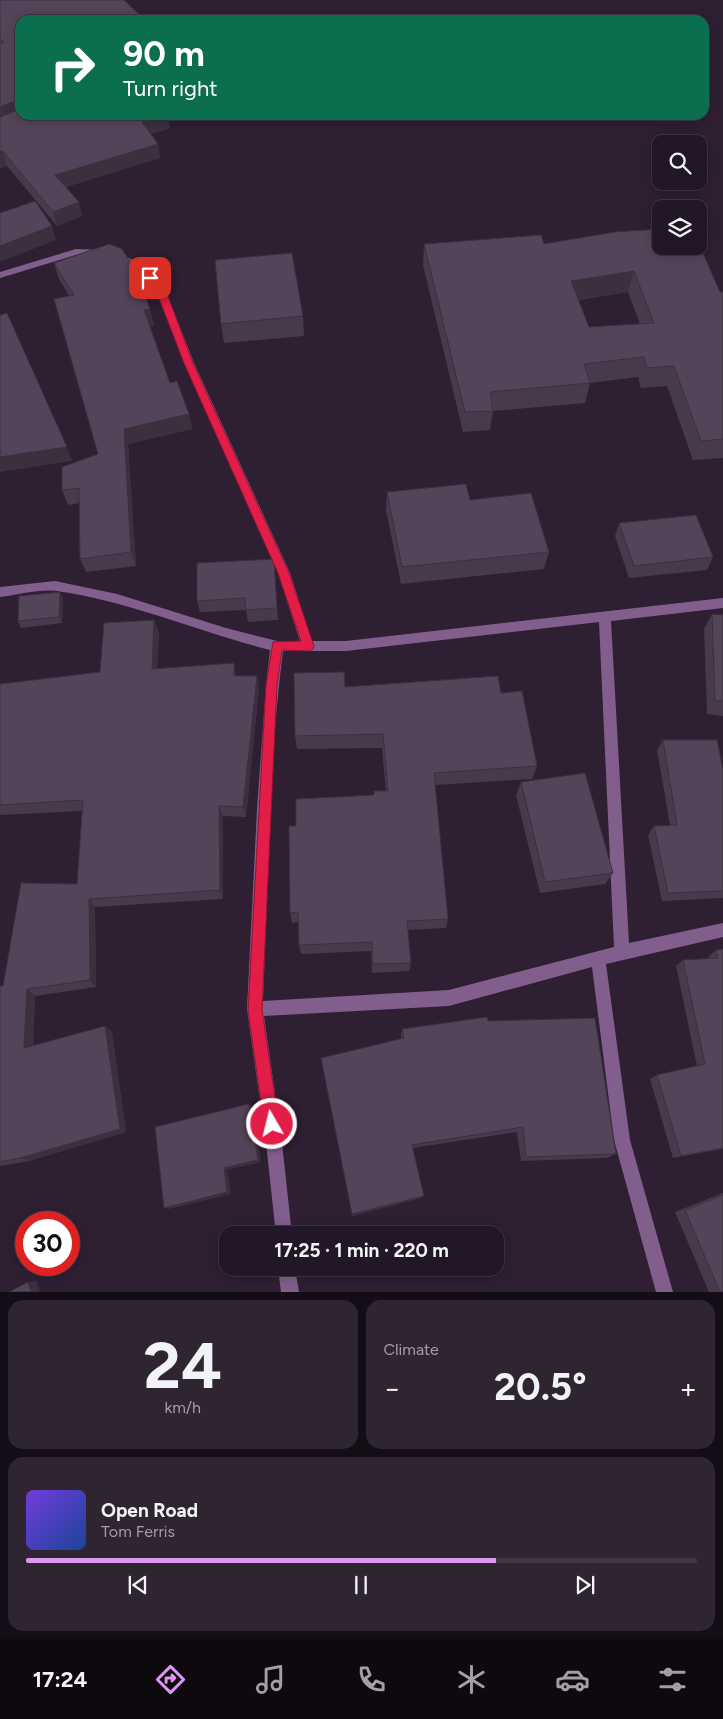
<!DOCTYPE html>
<meta charset="utf-8">
<style>
:root{--surface:#221726;--page:#2e2432;--text:#f1f3f6;--muted:#a29fa7;--line:#3f3643;--accent:#de98f3}
body{margin:0;font-family:Figtree,sans-serif;background:var(--page);color:var(--text);height:100vh;display:flex;flex-direction:column;font-size:19px;white-space:nowrap}
*{box-sizing:border-box;margin:0}
p{font-size:16px;color:var(--muted)}
.icon{flex:none;width:28px;height:28px;fill:none;stroke:currentColor;stroke-width:2;stroke-linecap:round;stroke-linejoin:round}
.map{position:relative;height:1292px;overflow:hidden}
.panel{display:flex;flex-direction:column;gap:8px;padding:8px;background:#130d15;flex:1}
.panel>*{flex:none}
.hud{position:absolute;left:15px;top:15px;width:694px;height:105px;border-radius:15px;box-shadow:0 2px 12px #0003,0 0 0 1px var(--line);background:#0b6e4f;color:#fff;overflow:hidden}
.controls{position:absolute;left:652px;top:135px;display:grid;gap:10px}
.controls a{display:grid;place-items:center;width:55px;height:55px;border-radius:10px;background:var(--surface);box-shadow:0 2px 12px #0003,0 0 0 1px var(--line);font-size:25px}
.speed{position:absolute;left:15px;top:1211px;display:flex;gap:10px;font-size:25px;font-weight:700;text-align:center}
.speed>*{display:grid;place-content:center;width:65px;height:65px;border-radius:50%;background:var(--surface);box-shadow:0 2px 12px #0003,0 0 0 1px var(--line);line-height:1}
.speed .limit{border:8px solid #d22;background:#fff;color:#111}
.pin{position:absolute;display:grid;place-items:center;width:42px;height:42px;color:#fff;margin:-21px;border-radius:10px;box-shadow:0 2px 8px #0006}
.me{position:absolute;width:55px;margin:-28px;rotate:352deg;stroke-linejoin:round;filter:drop-shadow(0 0 4px #0008)}
.turn{display:flex;align-items:center;gap:18px;height:105px;padding:0 25px;font-size:22px}
.turn .icon{width:65px;height:65px;stroke-width:2.5}
.turn b{display:block;font-size:35px;line-height:42px}
.big{font-size:38px;font-weight:700;line-height:1.1}
.panel .card{flex:1;display:flex;flex-direction:column;justify-content:center;gap:8px;min-width:0;padding:0 18px;border-radius:15px;background:var(--page)}
.panel .dial{align-items:center;gap:0}
.dial b{font-size:65px;line-height:1}
.song{display:flex;align-items:center;gap:15px}
.cover{width:60px;height:60px;border-radius:8px;background:linear-gradient(135deg,hsl(260 70% 55%),hsl(220 70% 35%))}
.played{height:5px;border-radius:2px;background:linear-gradient(90deg,var(--accent) 70%,var(--line) 70%)}
.keys{display:flex;justify-content:space-around;direction:ltr}
.heat{display:flex;justify-content:space-between;align-items:center;font-size:28px;direction:ltr}
.panel .tiles{flex:1;display:grid;gap:8px;grid-template-columns:1fr 1fr}
.card:last-child{grid-column:span 2}
.trip{position:absolute;left:219px;top:1226px;width:285px;height:50px;border-radius:15px;background:var(--surface);box-shadow:0 2px 12px #0003,0 0 0 1px var(--line);font-weight:700;line-height:50px;text-align:center}
.tabs{display:flex;height:80px;justify-content:space-around;align-items:center;background:#0e090f;color:var(--muted)}
.tabs .icon{width:35px;height:35px}
.tabs .current{color:var(--accent)}
.tabs b{font-size:22px;color:var(--text)}
.map>svg:first-child{display:block}
.lines{fill:none;stroke-linecap:round;stroke-linejoin:round}
.street{fill:#825e8d;fill-rule:evenodd}
.wall{fill:#483a4d;fill-rule:evenodd}
.shaded-wall{fill:#3b303e}
.building{fill:#544459;stroke:#3b303e;fill-rule:evenodd}
.route{fill:#e11d48;stroke:#92132f}
</style>
<div class="map">
<svg width="723" height="1292" viewBox="0 0 723 1292">
<rect width="100%" height="100%" fill="#2e1f33"/>
<g class="lines">
<path class="street" d="M76,249L104,250L123,255L144,266L164,286L194,363L290,573L312,641H346L723,598V608L611,621L629,943L723,923V937L606,964L630,1140L673,1292H656L614,1140L592,967L449,1006L264,1016L282,1143L292,1235H276L266,1143L247,1009L257,809L266,685L270,650C200,632 128,601 57,591C39,589 18,595 0,597V587L55,581L117,594L226,628L277,641H300L278,573L184,363L155,287L138,270L117,259L104,256L76,255L0,278V272ZM599,622L614,947L449,990L263,1001C268,885 268,767 283,651H346Z
M278,1268H295L299,1292H281Z"/>
</g>
<path class="wall" d="M0,0L20,20V115H167L170,128L151,134L160,158L66,187L82,216L57,226L7,166L0,168Z
M424,244H544L720,292H723V458L693,460L667,386L641,388L638,377L590,383L585,403L493,411L490,430L463,432L423,265ZM628,292L640,324L589,327L579,300Z
M54,263L154,325L149,326L170,383L189,414L192,429L128,444L136,566L86,572L80,559L79,503L68,505L62,490L98,454L69,296L59,279Z
M303,316L304,336L224,343L221,324Z
M387,492L470,500L549,552L544,569L401,584L386,510Z
M619,523L713,557L707,570L629,578L615,536Z
M274,559L278,620L248,622L246,610L200,612L197,601Z
M63,598L62,623L21,628L18,621Z
M712,614L723,615V716L707,714L704,629Z
M154,620L159,633L157,668L236,676L259,688L246,817L223,816V899L95,907L96,987L35,996L33,1046L105,1026L112,1032L126,1132L29,1161L0,1166V986H3L77,884L82,811L0,815V684L100,672Z
M345,687L501,693L537,766L532,779L435,785L448,919L446,928L408,930L411,963L409,971L372,973L371,951L301,954L299,945L298,922L292,923L290,913L296,826L374,795L386,791L382,748L297,749L295,736Z
M663,740L723,769V898L662,901L648,835L654,826L670,825L657,750Z
M521,782L613,873L605,884L540,893L516,795Z
M723,949V1149L673,1158L650,1079L657,1075L697,1066L676,966L683,960L709,959L708,957L716,950Z
M488,1021L616,1154L607,1158L521,1161L517,1132L412,1148L421,1198L352,1216L401,1039V1036L402,1029Z
M723,1193V1292H709L675,1212Z"/>
<path class="shaded-wall" d="M20,99V115L0,123V107Z
M163,115H167L170,128L145,136L142,122Z
M158,144L160,158L59,189L55,175Z
M3,151L7,166L0,168V152Z
M79,202L82,216L57,226L53,212Z
M52,226L56,240L0,262V246Z
M634,271L628,292L567,301L571,281Z
M150,309L154,325L148,326L144,310Z
M189,414L192,429L128,444L136,566L131,552L124,429Z
M67,447L72,461L0,472V457Z
M60,592L63,598L62,623L59,617Z
M154,620L159,633L156,681L152,669Z
M234,663L236,676H234Z
M257,676L259,688L246,817L243,807Z
M219,806L223,816V899L220,890Z
M89,899L95,907L96,987L90,980Z
M27,989L35,996L33,1053L24,1048Z
M105,1026L112,1032L126,1132L29,1161L20,1158Z
M249,1104L252,1108L261,1162L227,1170L231,1194L169,1209L164,1208L224,1168Z
M424,1196L421,1198L352,1216V1214Z
M37,1281L40,1292H31L28,1282Z"/>
<path class="building" d="M0,0H124L145,20H20V99L0,107V44L4,42L0,40Z
M20,109V115H163L142,122L158,144L55,175L79,202L53,212L3,151L0,152V117Z
M35,201L52,226L0,246V213Z
M661,229V246H699V244L720,292H723V439L701,441L674,366L647,368L644,357L584,364L590,383L490,392L493,411L465,412L424,244L541,235L544,244L615,232ZM634,271L654,323L589,327L571,281Z
M109,244L122,249L137,273L150,309L144,310L170,383L177,381L189,414L124,429L131,552L80,559L79,488L62,490V467L98,454L54,299L74,295L54,263Z
M292,253L303,316L221,324L215,260Z
M7,313L67,447L0,457V315Z
M466,484L470,500L531,493L549,552L402,567L387,492Z
M696,515L713,557L634,566L619,523Z
M274,559L277,608L246,610L245,598L197,601V563Z
M60,592L59,617L18,621L19,596Z
M712,614L723,615V701L715,700Z
M154,620L152,669L234,663V676H257L243,807L219,806L220,890L89,899L90,980L27,989L24,1048L105,1026L120,1129L20,1158L0,1162V986H3L21,883L77,884L83,800L0,805V684L100,672L104,623Z
M344,672L345,687L498,676L501,693L522,691L537,766L434,773L448,919L407,921L411,963L373,964L372,942L299,945L298,912L290,913L289,826H296V799L374,795V791H388L383,734L295,736L294,673Z
M663,740H717L723,769V891L668,893L654,826L677,825Z
M585,773L613,873L545,882L521,782Z
M723,949V1148L681,1156L657,1075L705,1064L683,960L718,958L716,950Z
M487,1017L488,1021L595,1018L616,1154L526,1157L523,1127L412,1145L424,1196L352,1214L321,1058L404,1038L402,1029Z
M249,1104L258,1160L224,1168L227,1192L164,1208L155,1127Z
M723,1195V1292H720L685,1210Z
M28,1282L31,1292H9Z"/>
<path class="route" d="M147,275H153L164,286L193,363L289,573L314,646L313,649L308,651L282,650L277,685L262,1010L279,1124L277,1129L272,1131L266,1129L264,1124L248,1010L266,685L273,642L301,641L278,573L184,363L155,288L147,280Z"/>
</svg>
<div class="controls">
<a><svg class="icon" aria-label="search" viewBox="0 0 24 24"><circle cx="10" cy="10" r="6"/><path d="M15 15l6 6"/></svg></a>
<a><svg class="icon" aria-label="layers" viewBox="0 0 24 24"><path d="M12 4l9 5-9 5-9-5zM3 14l9 5 9-5"/></svg></a>
</div>
<div class="speed"><div class="limit">30</div></div>
<div class="pin" style="left:150px;top:278px;background:#d93025"><svg class="icon" aria-label="arrive" viewBox="0 0 24 24"><path d="M6 21V4h12l-3 4 3 4H6"/></svg></div>
<svg class="me" style="left:272px;top:1124px" viewBox="-20 -20 40 40"><circle r="17" fill="#e11d48" stroke="#fff" stroke-width="3"/><path d="M0-11L8 9 0 5-8 9z" fill="#fff"/></svg>
<div class="trip">17:25 · 1 min · 220 m</div>
<div class="hud">
<div class="turn"><svg class="icon" aria-label="right" viewBox="0 0 24 24"><path d="M7 20v-9h11M14 6l5 5-5 5"/></svg><div><b>90 m</b>Turn right</div></div>
</div>
</div>
<section class="panel">
<div class="tiles">
<div class="card dial"><b>24</b><p>km/h</p></div>
<div class="card"><p>Climate</p>
<div class="heat"><a>−</a><b class="big">20.5°</b><a>+</a></div>
</div>
<div class="card">
<div class="song"><i class="cover"></i><div><b>Open Road</b><p>Tom Ferris</p></div></div>
<div class="played"></div>
<div class="keys"><svg class="icon" aria-label="previous" viewBox="0 0 24 24"><path d="M18 5L8 12l10 7zM5 5v14"/></svg><svg class="icon" aria-label="pause" viewBox="0 0 24 24"><path d="M8 5v14M16 5v14"/></svg><svg class="icon" aria-label="next" viewBox="0 0 24 24"><path d="M6 5l10 7-10 7zM19 5v14"/></svg></div>
</div>
</div>
</section>
<nav class="tabs">
<b>17:24</b>
<svg class="icon current" aria-label="directions" viewBox="0 0 24 24"><path d="M12 3l9 9-9 9-9-9zM9 14v-3h6M13 9l2 2-2 2"/></svg>
<svg class="icon" aria-label="music" viewBox="0 0 24 24"><path d="M9 18V5l10-2v13"/><circle cx="6" cy="18" r="3"/><circle cx="16" cy="16" r="3"/></svg>
<svg class="icon" aria-label="phone" viewBox="0 0 24 24"><path d="M5 4h4l2 5-3 2q2 4 5 5l2-3 5 2v4C11 20 4 13 5 4z"/></svg>
<svg class="icon" aria-label="climate" viewBox="0 0 24 24"><path d="M12 3v18M4 7l16 10M4 17L20 7"/></svg>
<svg class="icon" aria-label="car" viewBox="0 0 24 24"><path d="M5 17H2v-5l4-1 3-4h7l3 4 3 1v5h-3M9 17h6M6 11h13"/><circle cx="7" cy="17" r="2"/><circle cx="17" cy="17" r="2"/></svg>
<svg class="icon" aria-label="filters" viewBox="0 0 24 24"><path d="M4 7h16M4 17h16"/><circle cx="9" cy="7" r="2"/><circle cx="15" cy="17" r="2"/></svg>
</nav>
